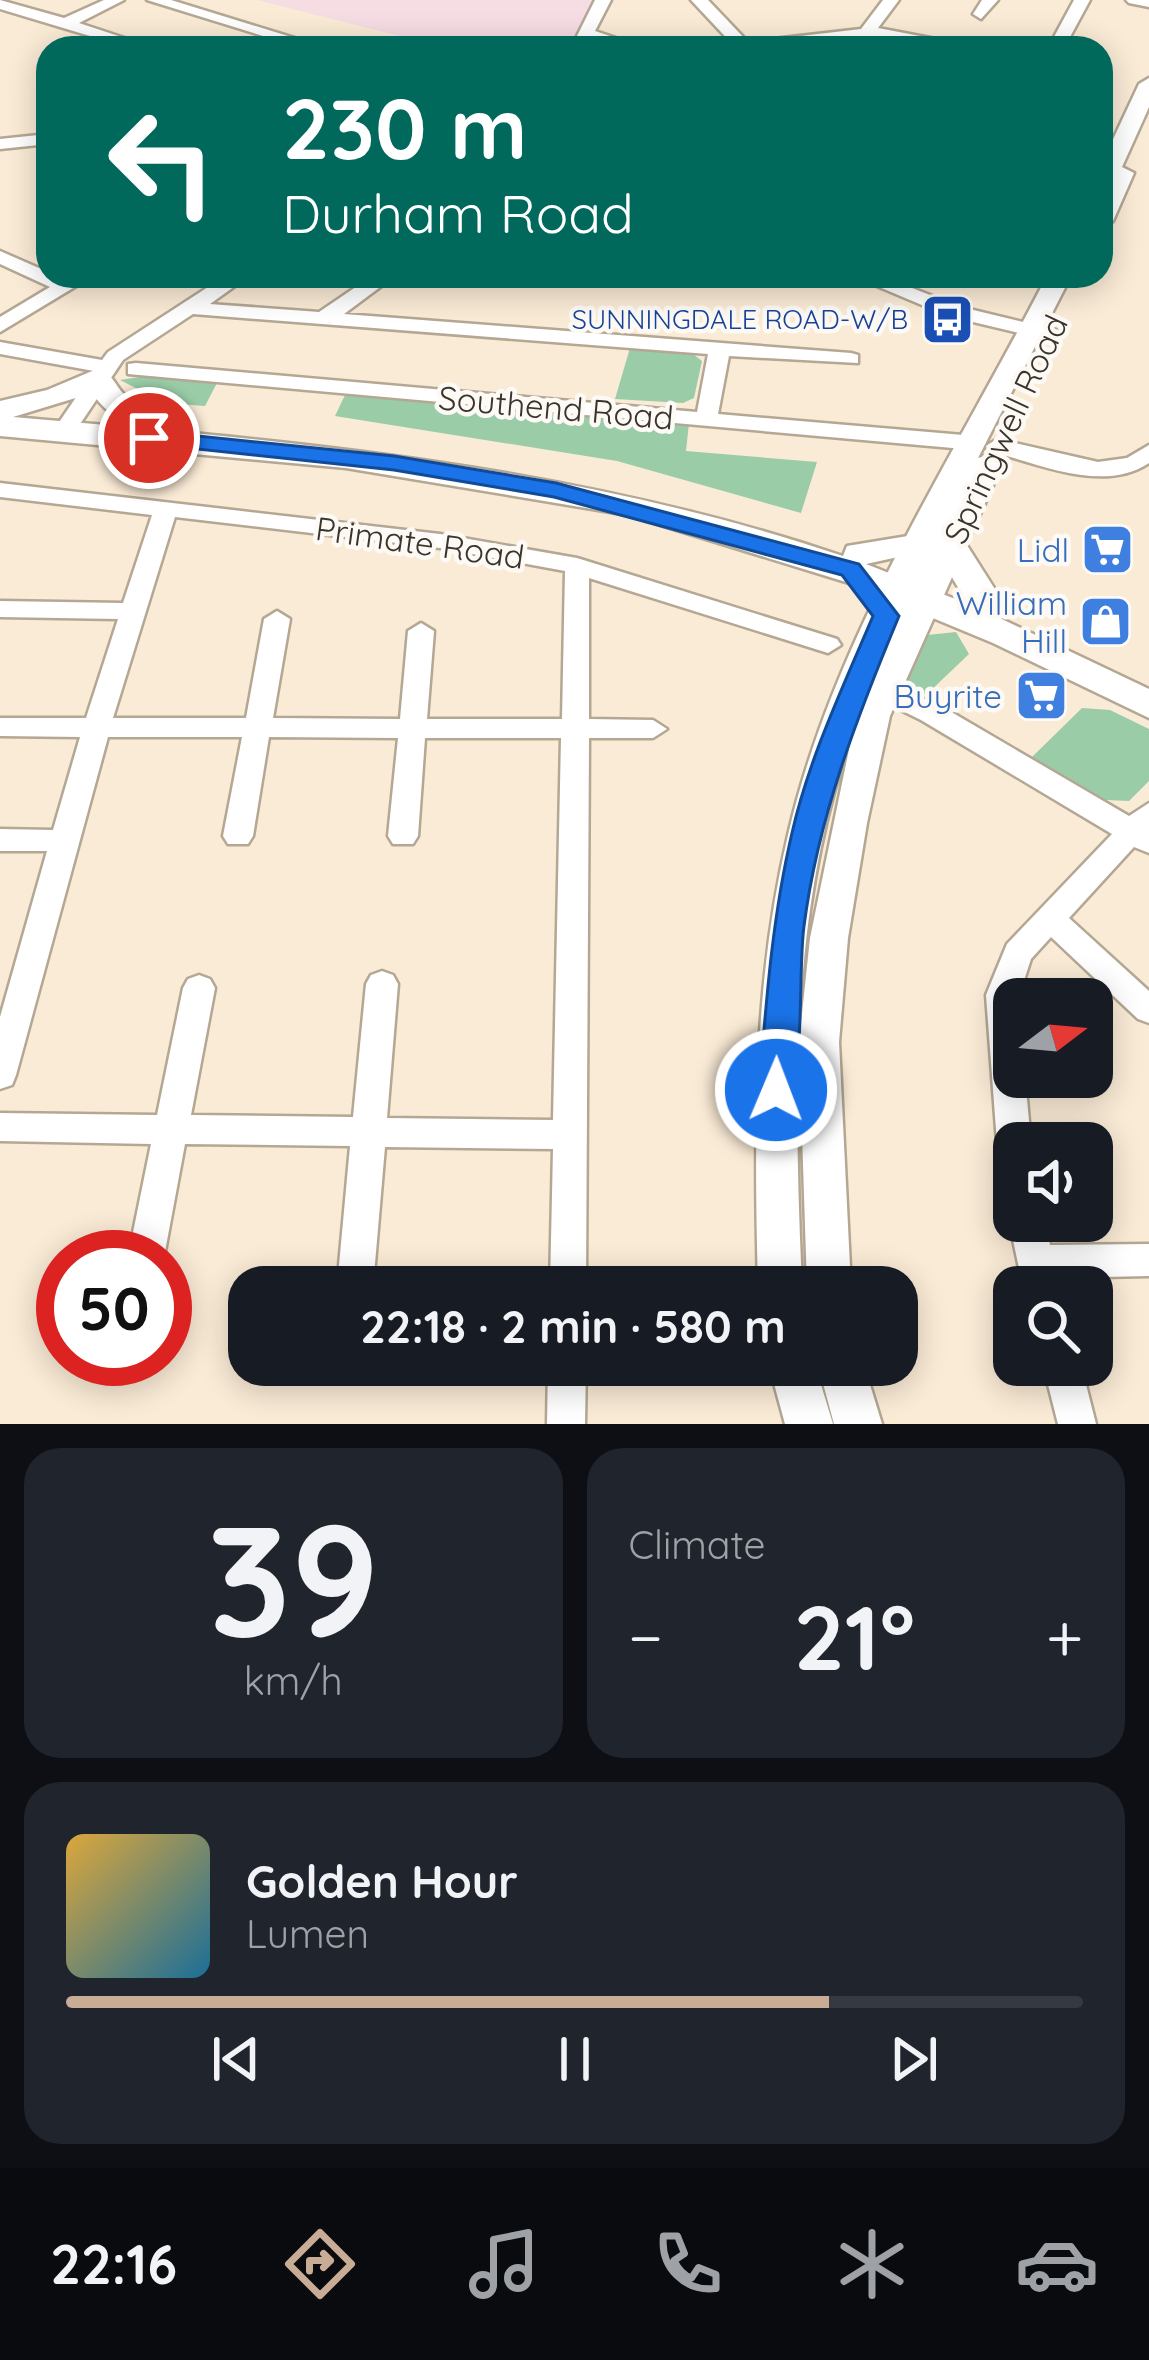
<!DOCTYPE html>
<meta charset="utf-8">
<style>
:root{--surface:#171b24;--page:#20242c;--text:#f1f3f6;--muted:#9ea1a6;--line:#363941;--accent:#c8ac96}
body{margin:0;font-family:Quicksand,sans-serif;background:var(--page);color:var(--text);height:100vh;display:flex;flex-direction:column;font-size:45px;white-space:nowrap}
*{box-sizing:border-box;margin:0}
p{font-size:39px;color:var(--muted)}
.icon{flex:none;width:66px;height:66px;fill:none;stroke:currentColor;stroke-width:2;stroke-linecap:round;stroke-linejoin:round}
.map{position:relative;height:1424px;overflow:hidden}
.panel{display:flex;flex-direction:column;gap:24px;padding:24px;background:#0d0f14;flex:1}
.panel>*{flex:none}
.hud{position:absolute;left:36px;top:36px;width:1077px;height:252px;border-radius:36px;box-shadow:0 6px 30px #0003;background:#00695c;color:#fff;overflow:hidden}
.needle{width:78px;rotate:74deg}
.buttons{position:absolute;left:993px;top:978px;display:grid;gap:24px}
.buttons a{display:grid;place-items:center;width:120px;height:120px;border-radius:24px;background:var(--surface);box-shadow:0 6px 30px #0003;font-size:60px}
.speed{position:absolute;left:36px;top:1230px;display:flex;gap:24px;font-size:60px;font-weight:700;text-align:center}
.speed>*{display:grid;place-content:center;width:156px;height:156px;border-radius:50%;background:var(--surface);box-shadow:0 6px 30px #0003;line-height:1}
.speed .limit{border:18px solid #d22;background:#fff;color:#111}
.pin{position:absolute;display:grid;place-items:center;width:102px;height:102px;color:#fff;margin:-51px;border:6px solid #fff;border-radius:50%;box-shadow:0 3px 12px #0007}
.me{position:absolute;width:132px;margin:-66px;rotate:1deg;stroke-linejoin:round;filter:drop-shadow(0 0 9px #0008)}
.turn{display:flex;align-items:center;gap:42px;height:252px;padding:0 48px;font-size:54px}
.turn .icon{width:156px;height:156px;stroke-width:2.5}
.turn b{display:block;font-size:84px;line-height:102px}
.big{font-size:90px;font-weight:700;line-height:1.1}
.panel .tile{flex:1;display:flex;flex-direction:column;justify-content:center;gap:18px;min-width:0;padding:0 42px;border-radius:36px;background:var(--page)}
.panel .dial{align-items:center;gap:0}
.dial b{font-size:156px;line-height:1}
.song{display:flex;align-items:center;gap:36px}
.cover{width:144px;height:144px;border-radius:18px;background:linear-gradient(135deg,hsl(40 70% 55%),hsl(200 70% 35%))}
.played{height:12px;border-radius:6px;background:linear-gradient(90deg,var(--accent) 75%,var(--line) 75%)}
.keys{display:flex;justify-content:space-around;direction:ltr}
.heat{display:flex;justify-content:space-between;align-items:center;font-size:66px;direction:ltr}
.panel .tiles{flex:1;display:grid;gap:24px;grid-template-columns:1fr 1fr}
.tile:last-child{grid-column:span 2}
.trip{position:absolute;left:228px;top:1266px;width:690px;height:120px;border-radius:36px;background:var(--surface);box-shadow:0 6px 30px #0003;font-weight:700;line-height:120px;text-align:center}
.dock{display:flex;height:192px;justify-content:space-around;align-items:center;background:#090b0e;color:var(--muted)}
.dock .icon{width:84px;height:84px}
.dock .current{color:var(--accent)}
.dock b{font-size:54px;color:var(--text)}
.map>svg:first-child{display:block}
.education{fill:#f6dce3}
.green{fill:#99cca7}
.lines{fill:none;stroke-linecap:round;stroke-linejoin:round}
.minor-casing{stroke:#b4a793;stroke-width:5}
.major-casing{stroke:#b4a793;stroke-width:5}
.highway-casing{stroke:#b4a793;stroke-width:5}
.minor{fill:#fff;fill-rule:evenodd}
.major{fill:#fff;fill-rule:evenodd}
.highway{fill:#fff;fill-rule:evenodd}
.route{fill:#1a73e8;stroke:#114b97;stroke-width:3}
.labels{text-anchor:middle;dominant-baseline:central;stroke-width:9;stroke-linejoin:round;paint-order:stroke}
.far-transit-label{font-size:27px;fill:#164399;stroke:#fdfaf6;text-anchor:end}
.street-label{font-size:33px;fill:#3a342c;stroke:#fdfaf6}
.shop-label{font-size:33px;fill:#366cbe;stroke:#fdfaf6;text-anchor:end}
</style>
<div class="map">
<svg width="1149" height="1424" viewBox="0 0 1149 1424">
<rect width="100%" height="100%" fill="#faebd6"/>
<path class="education" d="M257,0H599L569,48H447Z"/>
<path class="green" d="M630,348L693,354L702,361L694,398L683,403L615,399Z
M145,376L218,381L205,406L165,403L120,380Z
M345,395L689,423L686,451L817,462L801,513L617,461L335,416Z
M956,632L969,654L926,695L909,684V673L927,635Z
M1082,708L1110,710L1149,729V781L1129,801L1106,800L1032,757Z"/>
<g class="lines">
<defs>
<path id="minor" d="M0,0L64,18L104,0H124L79,23L155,48H130L0,9Z
M147,0H171L327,48H302Z
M595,0H611L595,31L646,48H620L591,40L587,48H571Z
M691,0H708L748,42L861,29L883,0H899L878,28L983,48H947L881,37L736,48Z
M982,0H998L981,19L973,14Z
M1074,0H1090L1064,48H1048Z
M1126,0H1149V7L1129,3Z
M48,134V144L0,149V139Z
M0,251L48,272V276H93L0,332V317L50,287L0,264Z
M225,276H249L210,304L319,312L372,276H395L344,314L851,353L858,355V363L729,356L718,414L975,436L986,443L975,450L128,374V364L136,363L697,412L708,354L193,314L123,360L72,436L64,438L53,431L94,371L0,354V342L102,360L108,352Z
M853,276H881L961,307L1056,330L1059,334L1049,340L948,316Z
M997,439L1098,462L1127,458L1149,445V463C1103,494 1037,463 989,451L986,446Z
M0,483L440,534L577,558L837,639L841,645L828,653L589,578V719L653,720L667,729L653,738H589L586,1287H550L553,1149L385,1147L373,1287H337L350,1146L185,1144L164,1257H128L151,1144L0,1141V1113L157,1115L183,988L188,979L199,975L210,979L215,988L191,1115L353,1117L366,984L371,975L382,971L393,975L398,984L387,1118L553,1120L561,738H425L418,836L413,844H393L388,836L398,738L269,737L253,836L248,844H228L223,836L242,737H108L16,1075L12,1085L0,1089V1017L47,851H0V829L53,830L80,737L0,736V718H86L118,619L0,617V601L123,603L152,515L0,497ZM175,517L440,548L565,571L562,719H427L434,631L421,623L408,631L400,719L273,718L290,619L277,611L264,619L246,718H113Z
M883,682L941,706L1129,816L1149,803V853L1134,847L1069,918L1149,991V1023L1138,1019L1051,937L1031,959L1018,999H1014V1077H1025L1031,1143H1014V1158L1002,1153L997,1143L986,995L1007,944L1112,834L921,720L874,697L870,691L874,685Z
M1014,1211V1221H1045L1050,1245L1149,1244V1276L1057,1278L1059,1287H1023L1009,1221Z
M548,1365H586L585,1424H547Z
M1043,1365H1081L1096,1424H1058Z"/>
<path id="major" d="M1149,78V107L1122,167L1134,173L1113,221L1101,228V165L1139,84Z
M1047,276H1071L978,458L989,455L1003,463L890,716L867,823L848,938L839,1042L851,1287H807L799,1042L810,938L852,735C789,912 794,1102 802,1287H758C754,1136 753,983 788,835C834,635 954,457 1047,276Z
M769,1365H815L833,1424H785Z
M818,1365H864L882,1424H834Z"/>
<path id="highway" d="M97,369C114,373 114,386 127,397C138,406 152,407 162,419L157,426C131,432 106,413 92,393L13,417C294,441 574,465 843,556L847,546L920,534L936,543L951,536L963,539L1003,602L989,613L1149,689V718L993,643L846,582L628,515L346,468L0,436V401L47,390ZM935,549L968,604L866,564Z"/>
</defs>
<use href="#minor" class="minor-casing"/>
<use href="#major" class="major-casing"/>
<use href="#highway" class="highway-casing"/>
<use href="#minor" class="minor"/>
<use href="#major" class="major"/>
<use href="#highway" class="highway"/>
</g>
<path class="route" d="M149,431L394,456L556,483L859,564L899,616C857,717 818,817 804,926C798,970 805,1064 788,1100H764L759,1090C766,1004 772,918 792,833C809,758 843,687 873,616L842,575L554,497L394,470L141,443V433Z"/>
<defs>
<symbol id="bus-square" viewBox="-11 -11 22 22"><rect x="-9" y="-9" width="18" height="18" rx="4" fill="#1a4fb4" stroke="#fdfaf6"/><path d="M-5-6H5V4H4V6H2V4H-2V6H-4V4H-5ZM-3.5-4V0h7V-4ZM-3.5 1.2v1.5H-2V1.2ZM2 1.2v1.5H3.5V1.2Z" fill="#fff"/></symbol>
<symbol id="supermarket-square" viewBox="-11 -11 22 22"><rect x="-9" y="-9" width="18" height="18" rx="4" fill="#3f7fe0" stroke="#fdfaf6"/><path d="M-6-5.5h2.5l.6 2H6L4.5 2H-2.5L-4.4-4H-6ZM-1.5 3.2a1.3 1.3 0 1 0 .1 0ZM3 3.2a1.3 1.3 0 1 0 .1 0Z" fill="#fff"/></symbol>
<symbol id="shop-square" viewBox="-11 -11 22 22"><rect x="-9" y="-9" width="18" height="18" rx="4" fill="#3f7fe0" stroke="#fdfaf6"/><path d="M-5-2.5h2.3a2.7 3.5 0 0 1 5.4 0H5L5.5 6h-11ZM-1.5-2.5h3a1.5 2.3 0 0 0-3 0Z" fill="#fff"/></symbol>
</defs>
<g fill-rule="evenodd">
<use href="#bus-square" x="918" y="290" width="59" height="59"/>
<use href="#supermarket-square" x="1078" y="520" width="59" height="59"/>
<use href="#shop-square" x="1076" y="592" width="59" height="59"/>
<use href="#supermarket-square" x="1012" y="666" width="59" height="59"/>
</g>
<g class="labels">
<g class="far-transit-label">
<text x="908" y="319">SUNNINGDALE ROAD-W/B</text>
</g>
<g class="street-label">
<text transform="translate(556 407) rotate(5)">Southend Road</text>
<text transform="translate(1005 429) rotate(-65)">Springwell Road</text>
<text transform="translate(420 542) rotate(8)">Primate Road</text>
</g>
<g class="shop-label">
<text x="1069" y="549">Lidl</text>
<text x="1067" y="602">William<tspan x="1067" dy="38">Hill</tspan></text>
<text x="1002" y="695">Buyrite</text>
</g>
</g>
</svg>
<div class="buttons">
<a><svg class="needle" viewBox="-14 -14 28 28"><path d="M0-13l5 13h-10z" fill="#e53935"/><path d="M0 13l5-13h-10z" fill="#9ea1a6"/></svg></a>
<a><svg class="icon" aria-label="sound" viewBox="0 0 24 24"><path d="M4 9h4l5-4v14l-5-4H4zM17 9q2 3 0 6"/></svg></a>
<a><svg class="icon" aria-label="search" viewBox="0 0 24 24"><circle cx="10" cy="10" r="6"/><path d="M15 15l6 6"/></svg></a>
</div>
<div class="speed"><div class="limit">50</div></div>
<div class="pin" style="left:149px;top:438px;background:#d93025"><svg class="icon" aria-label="arrive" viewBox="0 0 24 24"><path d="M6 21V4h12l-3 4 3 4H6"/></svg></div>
<svg class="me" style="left:776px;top:1090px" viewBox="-20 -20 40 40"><circle r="17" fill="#1a73e8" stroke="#fff" stroke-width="3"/><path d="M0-11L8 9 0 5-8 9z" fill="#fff"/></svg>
<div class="trip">22:18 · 2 min · 580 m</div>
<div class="hud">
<div class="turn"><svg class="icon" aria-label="left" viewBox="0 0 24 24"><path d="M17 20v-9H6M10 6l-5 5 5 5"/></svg><div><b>230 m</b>Durham Road</div></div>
</div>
</div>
<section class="panel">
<div class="tiles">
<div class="tile dial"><b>39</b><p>km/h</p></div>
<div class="tile"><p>Climate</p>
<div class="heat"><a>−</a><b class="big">21°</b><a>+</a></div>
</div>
<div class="tile">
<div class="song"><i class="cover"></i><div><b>Golden Hour</b><p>Lumen</p></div></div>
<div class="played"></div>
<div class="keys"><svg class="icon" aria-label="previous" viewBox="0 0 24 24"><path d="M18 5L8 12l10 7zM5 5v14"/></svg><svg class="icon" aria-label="pause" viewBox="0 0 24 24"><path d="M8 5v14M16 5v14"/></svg><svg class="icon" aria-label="next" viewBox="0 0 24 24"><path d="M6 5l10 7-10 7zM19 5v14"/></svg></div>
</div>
</div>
</section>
<nav class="dock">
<b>22:16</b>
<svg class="icon current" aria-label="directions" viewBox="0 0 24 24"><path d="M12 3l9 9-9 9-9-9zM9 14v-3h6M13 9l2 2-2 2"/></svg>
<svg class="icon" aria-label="music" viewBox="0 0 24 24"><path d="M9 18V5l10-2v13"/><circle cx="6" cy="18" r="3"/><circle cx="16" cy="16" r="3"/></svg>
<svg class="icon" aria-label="phone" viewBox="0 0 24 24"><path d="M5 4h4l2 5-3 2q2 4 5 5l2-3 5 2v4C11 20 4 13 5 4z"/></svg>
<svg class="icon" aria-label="climate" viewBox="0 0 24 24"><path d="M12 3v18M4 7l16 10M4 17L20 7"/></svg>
<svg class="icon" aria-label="car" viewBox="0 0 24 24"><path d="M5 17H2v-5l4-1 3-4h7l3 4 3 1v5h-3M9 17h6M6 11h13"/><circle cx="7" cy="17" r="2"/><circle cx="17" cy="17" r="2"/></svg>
</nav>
